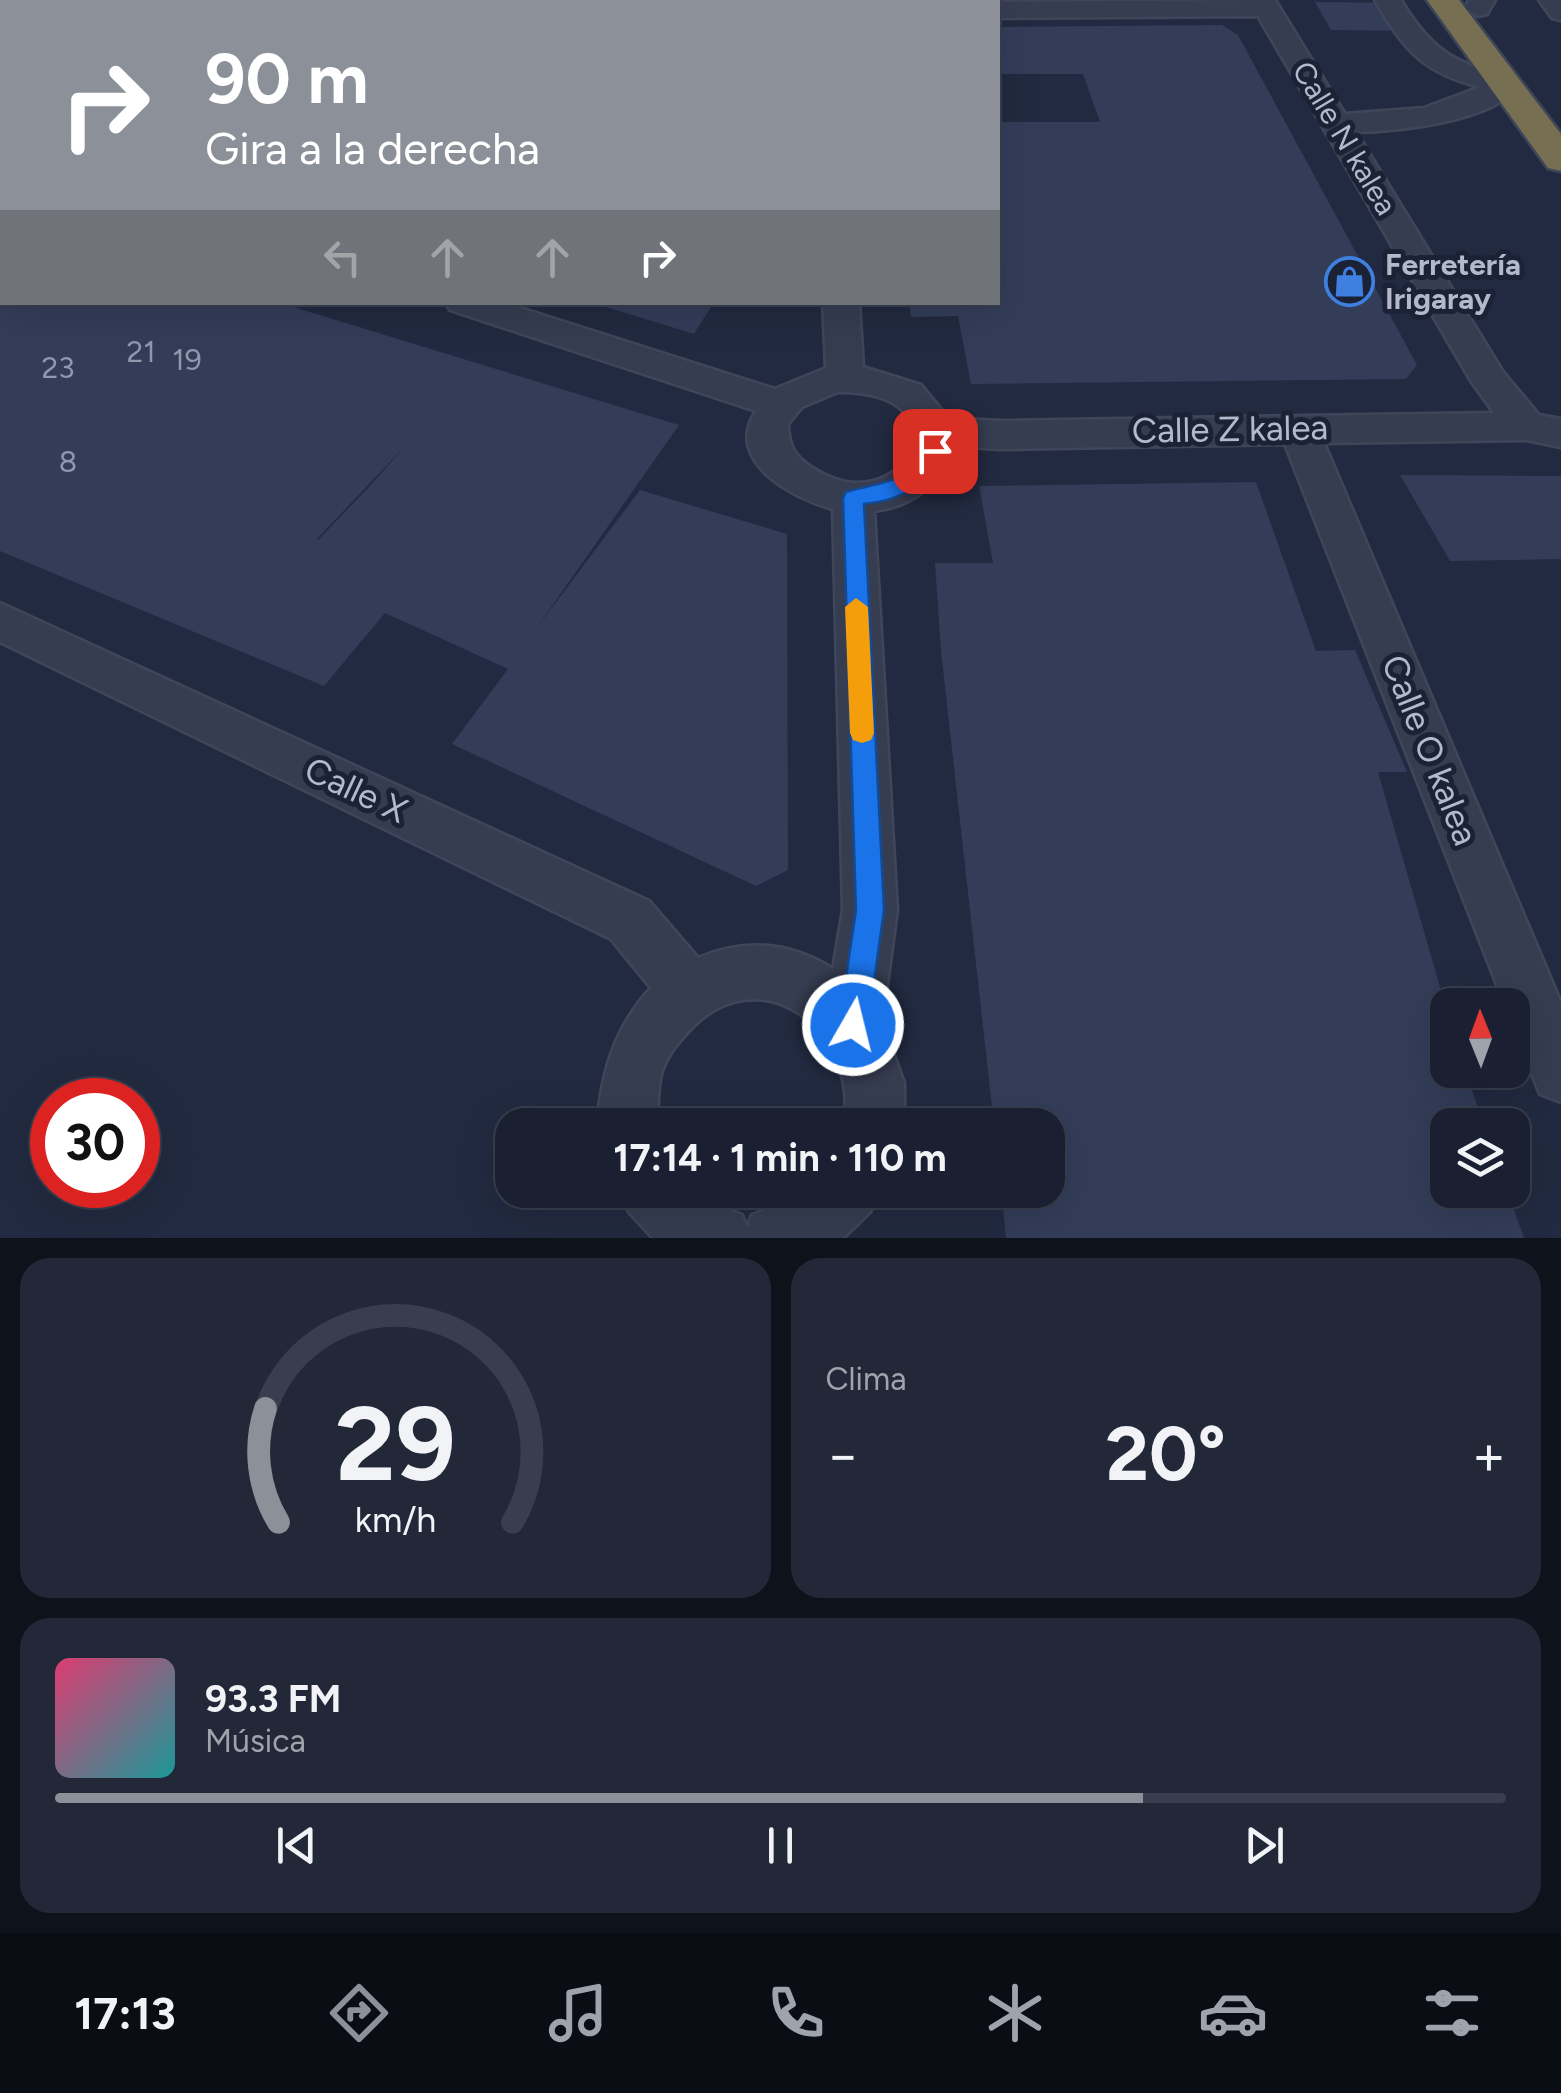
<!DOCTYPE html>
<html lang="es">
<meta charset="utf-8">
<style>
:root{--surface:#1a2031;--page:#232839;--text:#f1f3f6;--muted:#9fa3ab;--line:#383e4d;--accent:#8c9099}
body{margin:0;font-family:Figtree,sans-serif;background:var(--page);color:var(--text);height:100vh;display:flex;flex-direction:column;font-size:38px;white-space:nowrap}
*{box-sizing:border-box;margin:0}
p{font-size:32px;color:var(--muted)}
.icon{flex:none;width:55px;height:55px;fill:none;stroke:currentColor;stroke-width:2;stroke-linecap:round;stroke-linejoin:round}
.map{position:relative;height:1238px;overflow:hidden}
.sheet{display:flex;flex-direction:column;gap:20px;padding:20px;background:#0e121b;flex:1}
.sheet>*{flex:none}
.top-card{position:absolute;left:0px;top:0px;width:1000px;height:305px;box-shadow:0 10px 40px #0002,0 0 0 2px var(--line);background:#8c9099;color:#fff;overflow:hidden}
.needle{width:65px;rotate:359deg}
.fabs{position:absolute;left:1430px;top:988px;display:grid;gap:20px}
.fabs a{display:grid;place-items:center;width:100px;height:100px;border-radius:20px;background:var(--surface);box-shadow:0 10px 40px #0002,0 0 0 2px var(--line);font-size:50px}
.speed{position:absolute;left:30px;top:1078px;display:flex;gap:20px;font-size:50px;font-weight:700;text-align:center}
.speed>*{display:grid;place-content:center;width:130px;height:130px;border-radius:50%;background:var(--surface);box-shadow:0 10px 40px #0002,0 0 0 2px var(--line);line-height:1}
.speed .limit{border:15px solid #d22;background:#fff;color:#111}
.pin{position:absolute;display:grid;place-items:center;width:85px;height:85px;color:#fff;margin:-42px;border-radius:20px;box-shadow:0 5px 15px #0006}
.me{position:absolute;width:110px;margin:-55px;rotate:8deg;stroke-linejoin:round;filter:drop-shadow(0 0 8px #0008)}
.turn{display:flex;align-items:center;gap:35px;height:210px;padding:0 40px;font-size:45px}
.turn .icon{width:130px;height:130px;stroke-width:2.5}
.turn b{display:block;font-size:70px;line-height:85px}
.lanes{display:flex;align-items:center;height:95px;padding:0 40px;background:#0003;justify-content:center;gap:50px;direction:ltr}
.lanes .off{opacity:.35}
.big{font-size:75px;font-weight:700;line-height:1.1}
.sheet .tile{flex:1;display:flex;flex-direction:column;justify-content:center;gap:15px;min-width:0;padding:0 35px;border-radius:30px;background:var(--page)}
.sheet .dial{align-items:center;gap:0}
.dial svg{height:260px;overflow:visible;fill:none;stroke:var(--line);stroke-width:7;stroke-linecap:round;text-anchor:middle}
.dial text{fill:var(--text);stroke:none}
.song{display:flex;align-items:center;gap:30px}
.cover{width:120px;height:120px;border-radius:15px;background:linear-gradient(135deg,hsl(340 70% 55%),hsl(180 70% 35%))}
.played{height:10px;border-radius:5px;background:linear-gradient(90deg,var(--accent) 75%,var(--line) 75%)}
.keys{display:flex;justify-content:space-around;direction:ltr}
.heat{display:flex;justify-content:space-between;align-items:center;font-size:55px;direction:ltr}
.sheet .tiles{flex:1;display:grid;gap:20px;grid-template-columns:1fr 1fr}
.tile:last-child{grid-column:span 2}
.trip{position:absolute;left:495px;top:1108px;width:570px;height:100px;border-radius:30px;background:var(--surface);box-shadow:0 10px 40px #0002,0 0 0 2px var(--line);font-weight:700;line-height:100px;text-align:center}
.tabs{display:flex;height:160px;justify-content:space-around;align-items:center;background:#0a0d14;color:var(--muted)}
.tabs .icon{width:70px;height:70px}
.tabs .on{color:var(--accent)}
.tabs b{font-size:45px;color:var(--text)}
.map>svg:first-child{display:block}
.building{fill:#333d58;fill-rule:evenodd}
.lines{fill:none;stroke-linecap:round;stroke-linejoin:round}
.minor-casing{stroke:#40465a;stroke-width:5}
.highway-casing{stroke:#3e4558;stroke-width:5}
.minor{fill:#363d51;fill-rule:evenodd}
.highway{fill:#776f52;fill-rule:evenodd}
.route{fill:#1a73e8;stroke:#114b97;stroke-width:2.5}
.slow{fill:#f59e0b}
.labels{text-anchor:middle;dominant-baseline:central;stroke-width:10;stroke-linejoin:round;paint-order:stroke}
.far-street-label{font-size:30px;fill:#b3b8cb;stroke:#1b2236}
.far-poi-label{font-size:30px;font-weight:bold;fill:#b3b8cb;stroke:#1b2236;text-anchor:start}
.number-label{font-size:30px;fill:#9197ac}
.street-label{font-size:35px;fill:#b3b8cb;stroke:#1b2236}
</style>
<div class="map">
<svg width="1561" height="1238" viewBox="0 0 1561 1238">
<rect width="100%" height="100%" fill="#222a41"/>
<path class="building" d="M1315,2L1400,3L1419,31L1331,30Z
M1222,25L1238,35L1417,365L1406,379L971,384L958,316L911,317L909,302H998V122H1100L1083,74H998V27Z
M0,302H277L679,425L536,629L640,490L787,534L788,870L756,886L452,744L508,669L385,613L324,686L0,551ZM407,444L368,488L318,540L317,539Z
M590,302H714L694,334Z
M1400,475L1561,476V559L1450,561Z
M1256,482L1316,651L1355,650L1407,772H1378L1448,1015V1070H1465L1484,1125H1448V1190H1507L1524,1238H1006L1001,1190H1048V1125H994L941,651L935,563H993L979,486Z"/>
<g class="lines">
<defs>
<path id="minor" d="M745,0H773L774,2H747Z
M856,0H883L884,2H858Z
M1275,0L1345,114L1424,108L1480,87C1423,73 1404,50 1375,0H1401C1433,54 1457,64 1516,79L1520,85C1493,122 1399,131 1356,132L1503,372L1539,415L1561,419V447L1526,440L1324,443L1561,1003V1102L1540,1094L1512,1024V1005H1505L1285,444L999,449L953,446C947,483 910,507 874,511L897,910L882,1022L904,1083V1125H844C860,1030 759,952 687,1033C676,1045 667,1056 662,1071C657,1087 658,1108 657,1125H597C602,1072 614,1028 651,988L611,939L0,642V603L649,901L698,958C745,938 790,942 833,969L843,910L833,509C793,498 723,462 756,411L450,310L445,302H501L775,389L826,368L823,302H859L863,367L921,385L948,418L999,421L1494,413L1471,381L1258,16L998,18L996,2ZM838,392C974,391 902,527 813,468C794,456 789,447 788,424L802,407Z
M1469,0H1495L1487,14L1478,16L1465,8Z
M1539,0H1561V20L1552,18Z
M620,1190H694L702,1199L742,1215L747,1228L752,1215L790,1201L802,1190H879L870,1212L843,1238H653L629,1212Z"/>
<path id="highway" d="M1427,0H1459L1561,134V171L1548,168Z"/>
</defs>
<use href="#minor" class="minor-casing"/>
<use href="#highway" class="highway-casing"/>
<use href="#minor" class="minor"/>
<use href="#highway" class="highway"/>
</g>
<path class="route" d="M935,444L945,451C927,485 903,500 864,504L884,910L868,1025L864,1036L853,1040L843,1036L839,1025L856,910L843,498L846,492C886,480 904,487 928,446Z"/>
<path class="slow" d="M856,598L868,607L874,733L871,740L862,743L853,740L850,733L845,607Z"/>
<defs>
<symbol id="shop-ring" viewBox="-11 -11 22 22"><circle r="9.5" fill="#1b2236" stroke="#3f7fe0" stroke-width="1.5"/><path d="M-5-2.5h2.3a2.7 3.5 0 0 1 5.4 0H5L5.5 6h-11ZM-1.5-2.5h3a1.5 2.3 0 0 0-3 0Z" fill="#3f7fe0"/></symbol>
</defs>
<g fill-rule="evenodd">
<use href="#shop-ring" x="1322" y="254" width="55" height="55"/>
</g>
<g class="labels">
<g class="far-street-label">
<text transform="translate(1345 138) rotate(59)">Calle N kalea</text>
</g>
<g class="far-poi-label">
<text x="1385" y="264">Ferretería<tspan x="1385" dy="34">Irigaray</tspan></text>
</g>
<g class="number-label">
<text x="141" y="351">21</text>
<text x="187" y="359">19</text>
<text x="58" y="367">23</text>
<text x="68" y="461">8</text>
</g>
<g class="street-label">
<text transform="translate(1230 429) rotate(-1)">Calle Z kalea</text>
<text transform="translate(1430 750) rotate(68)">Calle O kalea</text>
<text transform="translate(356 790) rotate(25)">Calle X</text>
</g>
</g>
</svg>
<div class="fabs">
<a><svg class="needle" viewBox="-14 -14 28 28"><path d="M0-13l5 13h-10z" fill="#e53935"/><path d="M0 13l5-13h-10z" fill="#9fa3ab"/></svg></a>
<a><svg class="icon" aria-label="layers" viewBox="0 0 24 24"><path d="M12 4l9 5-9 5-9-5zM3 14l9 5 9-5"/></svg></a>
</div>
<div class="speed"><div class="limit">30</div></div>
<div class="pin" style="left:935px;top:451px;background:#d93025"><svg class="icon" aria-label="arrive" viewBox="0 0 24 24"><path d="M6 21V4h12l-3 4 3 4H6"/></svg></div>
<svg class="me" style="left:853px;top:1025px" viewBox="-20 -20 40 40"><circle r="17" fill="#1a73e8" stroke="#fff" stroke-width="3"/><path d="M0-11L8 9 0 5-8 9z" fill="#fff"/></svg>
<div class="trip">17:14 · 1 min · 110 m</div>
<div class="top-card">
<div class="turn"><svg class="icon" aria-label="right" viewBox="0 0 24 24"><path d="M7 20v-9h11M14 6l5 5-5 5"/></svg><div><b>90 m</b>Gira a la derecha</div></div>
<div class="lanes"><svg class="icon off" aria-label="left" viewBox="0 0 24 24"><path d="M17 20v-9H6M10 6l-5 5 5 5"/></svg><svg class="icon off" aria-label="ahead" viewBox="0 0 24 24"><path d="M12 20V5M6 11l6-6 6 6"/></svg><svg class="icon off" aria-label="ahead" viewBox="0 0 24 24"><path d="M12 20V5M6 11l6-6 6 6"/></svg><svg class="icon" aria-label="right" viewBox="0 0 24 24"><path d="M7 20v-9h11M14 6l5 5-5 5"/></svg></div>
</div>
</div>
<section class="sheet">
<div class="tiles">
<div class="tile dial"><svg viewBox="0 0 100 80">
<path d="M14 69A42 42 0 1 1 86 69"/>
<path d="M14 69A42 42 0 0 1 10 34" stroke="#8c9099"/>
<text x="50" y="56" font-size="32" font-weight="700">29</text>
<text x="50" y="72" font-size="11">km/h</text>
</svg></div>
<div class="tile"><p>Clima</p>
<div class="heat"><a>−</a><b class="big">20°</b><a>+</a></div>
</div>
<div class="tile">
<div class="song"><i class="cover"></i><div><b>93.3 FM</b><p>Música</p></div></div>
<div class="played"></div>
<div class="keys"><svg class="icon" aria-label="previous" viewBox="0 0 24 24"><path d="M18 5L8 12l10 7zM5 5v14"/></svg><svg class="icon" aria-label="pause" viewBox="0 0 24 24"><path d="M8 5v14M16 5v14"/></svg><svg class="icon" aria-label="next" viewBox="0 0 24 24"><path d="M6 5l10 7-10 7zM19 5v14"/></svg></div>
</div>
</div>
</section>
<nav class="tabs">
<b>17:13</b>
<svg class="icon on" aria-label="directions" viewBox="0 0 24 24"><path d="M12 3l9 9-9 9-9-9zM9 14v-3h6M13 9l2 2-2 2"/></svg>
<svg class="icon" aria-label="music" viewBox="0 0 24 24"><path d="M9 18V5l10-2v13"/><circle cx="6" cy="18" r="3"/><circle cx="16" cy="16" r="3"/></svg>
<svg class="icon" aria-label="phone" viewBox="0 0 24 24"><path d="M5 4h4l2 5-3 2q2 4 5 5l2-3 5 2v4C11 20 4 13 5 4z"/></svg>
<svg class="icon" aria-label="climate" viewBox="0 0 24 24"><path d="M12 3v18M4 7l16 10M4 17L20 7"/></svg>
<svg class="icon" aria-label="car" viewBox="0 0 24 24"><path d="M5 17H2v-5l4-1 3-4h7l3 4 3 1v5h-3M9 17h6M6 11h13"/><circle cx="7" cy="17" r="2"/><circle cx="17" cy="17" r="2"/></svg>
<svg class="icon" aria-label="filters" viewBox="0 0 24 24"><path d="M4 7h16M4 17h16"/><circle cx="9" cy="7" r="2"/><circle cx="15" cy="17" r="2"/></svg>
</nav>
